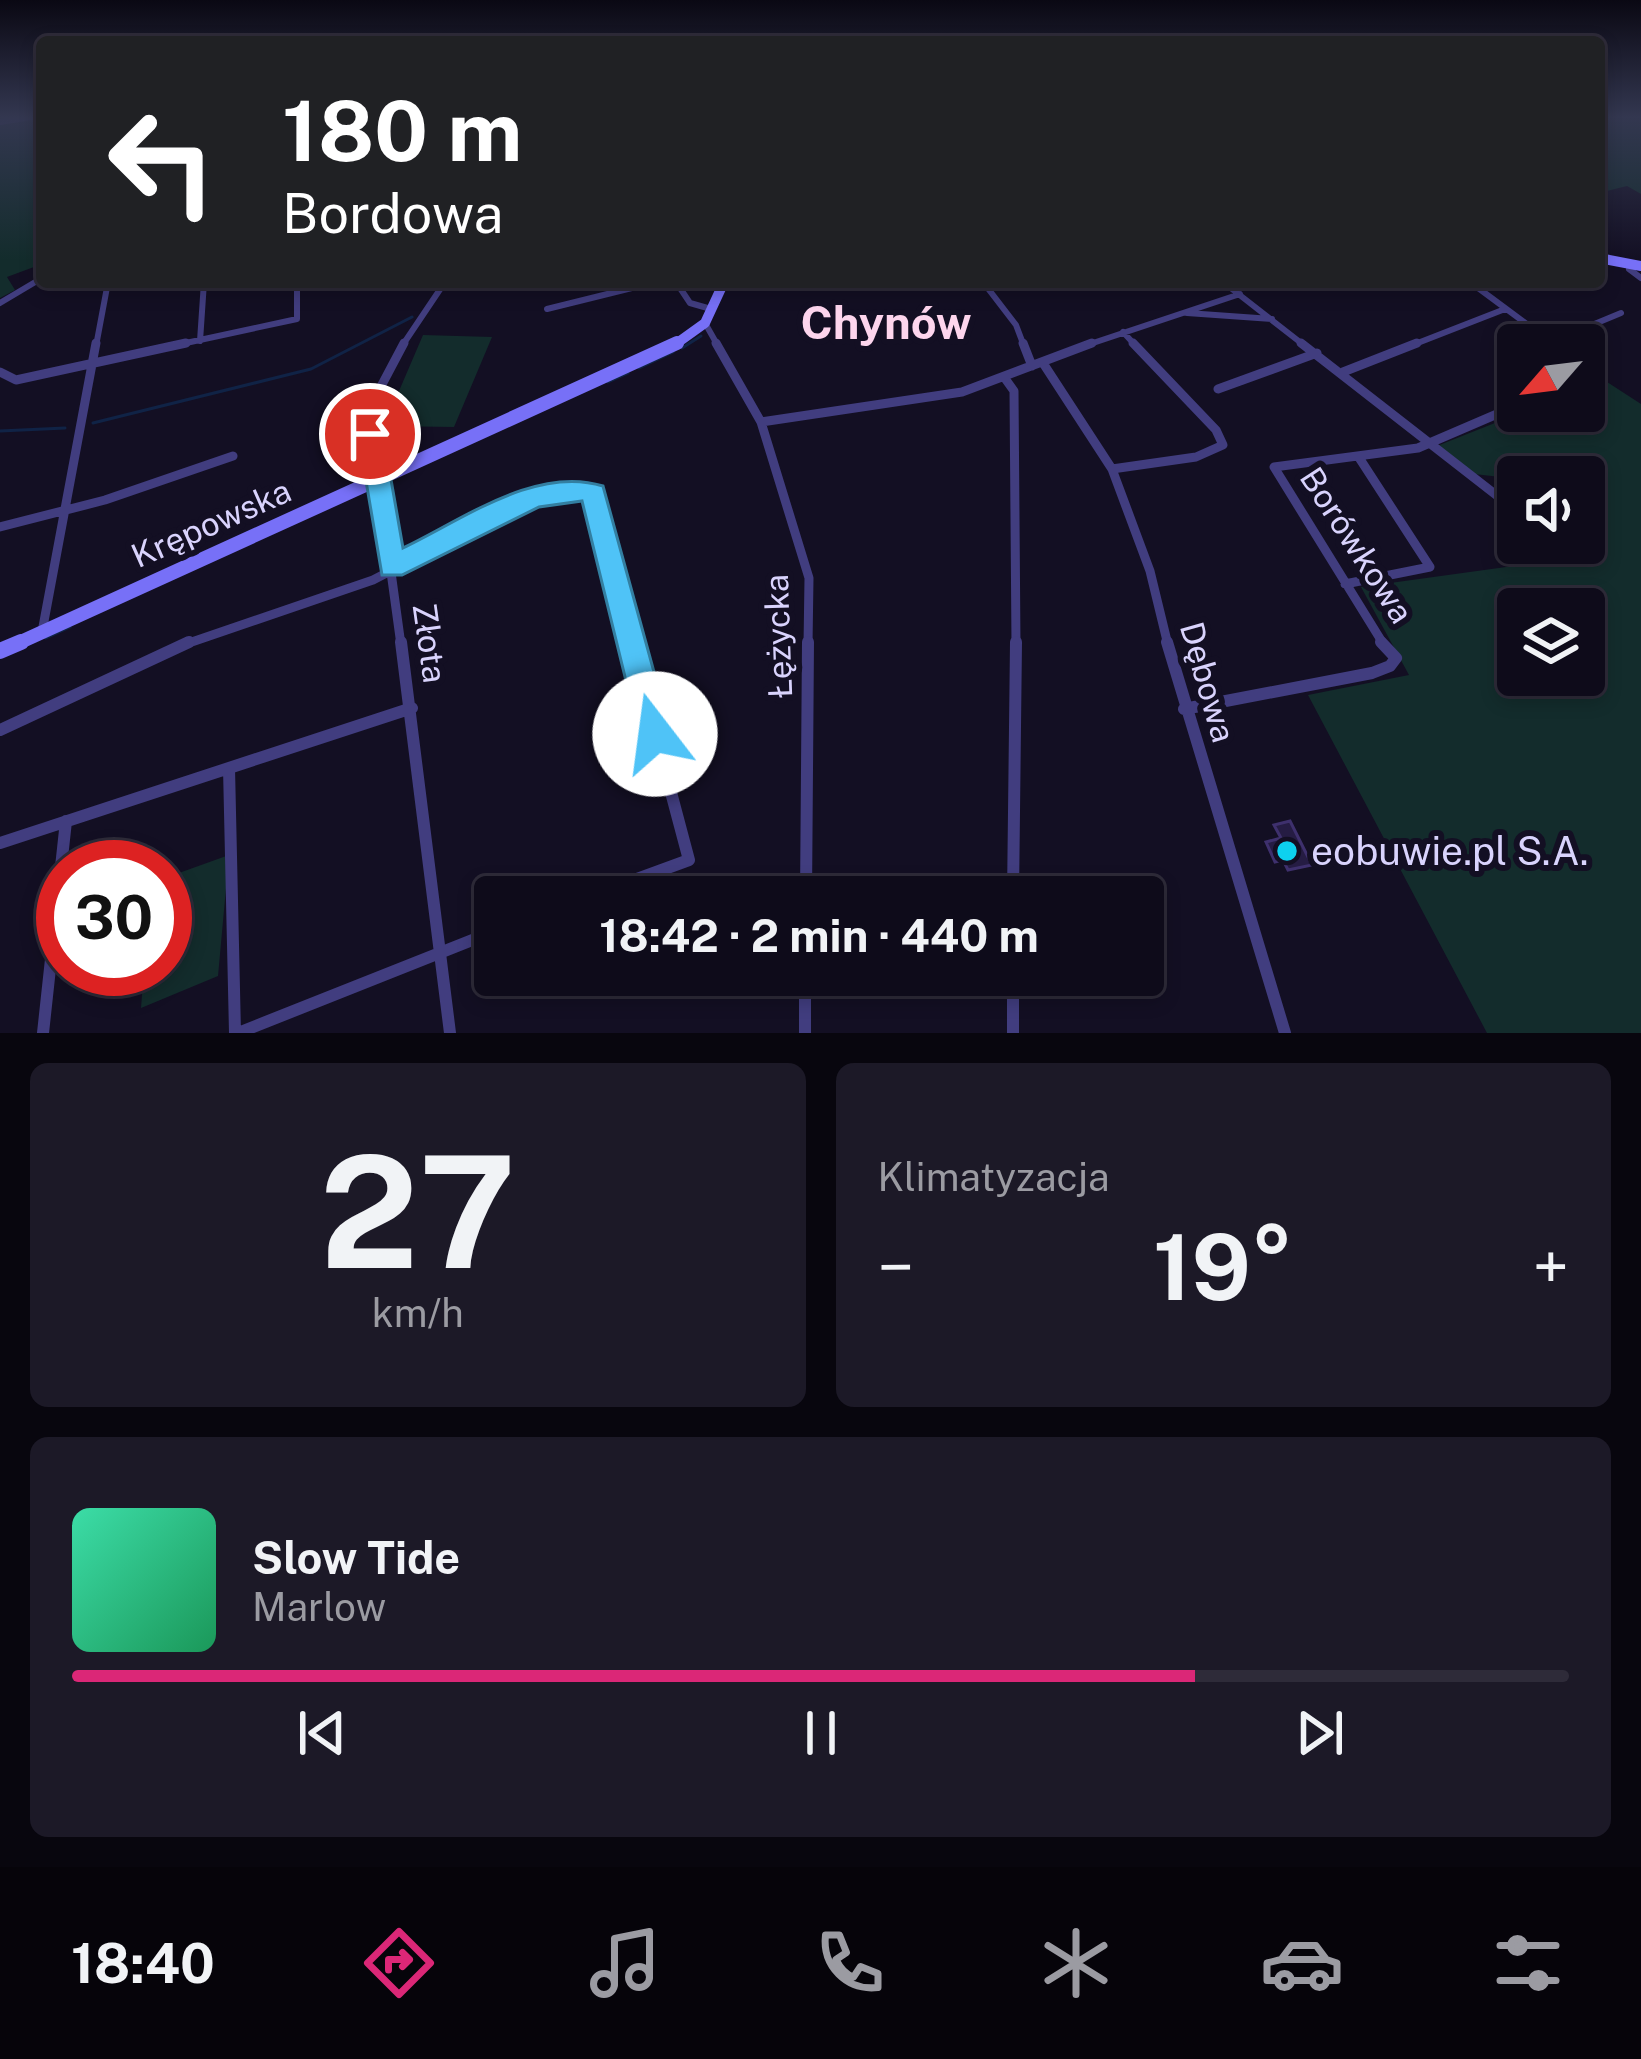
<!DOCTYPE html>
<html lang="pl">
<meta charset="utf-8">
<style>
:root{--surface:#0e0b1a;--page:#1c1927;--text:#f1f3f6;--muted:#9b9ba2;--line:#2e2b39;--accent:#db2777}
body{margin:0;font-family:"Public Sans",sans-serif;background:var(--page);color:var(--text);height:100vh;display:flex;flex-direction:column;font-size:45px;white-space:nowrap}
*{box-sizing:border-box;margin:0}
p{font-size:39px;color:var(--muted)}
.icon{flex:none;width:66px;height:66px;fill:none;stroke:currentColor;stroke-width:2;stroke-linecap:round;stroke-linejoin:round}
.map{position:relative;height:1033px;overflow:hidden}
.panel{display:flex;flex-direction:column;gap:30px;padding:30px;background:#08060e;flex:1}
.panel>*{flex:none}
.top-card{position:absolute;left:36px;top:36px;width:1569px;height:252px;border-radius:12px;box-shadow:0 6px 18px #0003,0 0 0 3px var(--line);background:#202124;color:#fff;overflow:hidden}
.needle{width:78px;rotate:242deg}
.controls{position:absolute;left:1497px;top:324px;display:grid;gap:24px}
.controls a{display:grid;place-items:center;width:108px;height:108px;border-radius:12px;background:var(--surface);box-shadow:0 6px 18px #0003,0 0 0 3px var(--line);font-size:60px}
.speed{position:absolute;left:36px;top:840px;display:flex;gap:24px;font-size:60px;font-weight:700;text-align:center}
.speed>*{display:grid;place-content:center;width:156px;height:156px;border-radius:50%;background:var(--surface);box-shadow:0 6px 18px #0003,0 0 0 3px var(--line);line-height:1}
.speed .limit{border:18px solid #d22;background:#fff;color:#111}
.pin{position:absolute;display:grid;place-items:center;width:102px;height:102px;color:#fff;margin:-51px;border:6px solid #fff;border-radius:50%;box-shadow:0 3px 12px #0007}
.me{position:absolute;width:132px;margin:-66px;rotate:345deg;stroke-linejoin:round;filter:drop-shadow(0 0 9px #0008)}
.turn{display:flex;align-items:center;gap:42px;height:252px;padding:0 48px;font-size:54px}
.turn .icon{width:156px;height:156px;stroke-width:2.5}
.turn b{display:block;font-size:84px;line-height:102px}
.big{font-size:90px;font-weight:700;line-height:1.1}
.panel .tile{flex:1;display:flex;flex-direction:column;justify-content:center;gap:18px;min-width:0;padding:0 42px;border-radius:18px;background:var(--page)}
.panel .dial{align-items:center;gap:0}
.dial b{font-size:156px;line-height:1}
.song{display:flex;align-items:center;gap:36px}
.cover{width:144px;height:144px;border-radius:18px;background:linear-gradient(135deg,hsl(160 70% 55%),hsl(150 70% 35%))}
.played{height:12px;border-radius:6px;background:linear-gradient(90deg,var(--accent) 75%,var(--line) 75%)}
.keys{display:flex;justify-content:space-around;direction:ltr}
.heat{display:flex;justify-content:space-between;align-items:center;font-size:66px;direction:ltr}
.panel .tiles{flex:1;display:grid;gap:30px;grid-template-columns:1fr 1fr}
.tile:last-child{grid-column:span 2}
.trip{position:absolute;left:474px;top:876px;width:690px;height:120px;border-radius:12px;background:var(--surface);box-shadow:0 6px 18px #0003,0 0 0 3px var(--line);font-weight:700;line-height:120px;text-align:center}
.tabs{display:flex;height:192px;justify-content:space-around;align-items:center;background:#06040a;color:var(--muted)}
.tabs .icon{width:84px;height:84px}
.tabs .current{color:var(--accent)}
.tabs b{font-size:54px;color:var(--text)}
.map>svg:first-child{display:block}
.green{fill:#132c2c;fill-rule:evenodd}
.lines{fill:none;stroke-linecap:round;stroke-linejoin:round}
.stream{stroke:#102346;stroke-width:3}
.building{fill:#251c43;stroke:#3e306d;stroke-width:3}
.street-far2{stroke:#413d7f;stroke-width:6}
.street-far1{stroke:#413d7f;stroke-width:9}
.street{stroke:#413d7f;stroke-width:12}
.secondary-far2{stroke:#7770f7;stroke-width:10}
.secondary-far1{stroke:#7770f7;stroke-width:14}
.secondary{stroke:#7770f7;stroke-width:16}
.route{fill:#4fc3f7;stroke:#337fa1;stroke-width:3}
.poi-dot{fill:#0dd1ef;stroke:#130f23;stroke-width:4.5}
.labels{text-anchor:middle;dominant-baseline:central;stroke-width:12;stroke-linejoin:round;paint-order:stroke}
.street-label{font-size:33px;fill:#d9d3fd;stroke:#130f23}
.near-poi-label{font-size:39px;fill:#d9d3fd;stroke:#130f23;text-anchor:start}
.district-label{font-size:45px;font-weight:bold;fill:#fdd5ed;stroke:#130f23}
</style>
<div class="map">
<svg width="1641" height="1033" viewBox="0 0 1641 1033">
<rect width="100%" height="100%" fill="#130f23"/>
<path class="green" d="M0,116H42V264L7,277L15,290L0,298Z
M1599,116H1641V194L1627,186L1599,193Z
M423,335L492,337L454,427L384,426Z
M1604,380L1641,404V1033H1487L1308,695L1409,675L1361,587L1578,557L1560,543H1584V477L1518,479L1474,474L1437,446L1525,411H1584V388ZM1518,609H1584V675H1518Z
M229,855L218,976L141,1008L144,969H165V878Z"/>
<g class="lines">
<path class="stream" d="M682,348L701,336
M639,368L673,352
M608,382L628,373
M93,423L311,369L412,317
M0,431L65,428
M46,638L70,627"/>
</g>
<path class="building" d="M1290,821L1312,865L1288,870L1283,860L1275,862L1266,842L1281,838L1274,825Z"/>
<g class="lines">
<path class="street-far2" d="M0,122L37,116
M1629,269L1641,278
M676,282L690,303L711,309
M983,282L1016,325L1024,346
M1223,282L1305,346
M1470,282L1555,345
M0,303L42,278
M547,309L656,282
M1187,313L1272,319
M705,323L718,346
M1123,332L1136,346
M200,341L204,282
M1551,342L1621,313
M96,346L108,282
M172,346L297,319V282
M402,346L445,282
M1084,346L1240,294
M1410,346L1505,309"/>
<path class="street-far1" d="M716,343L761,422L809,578L808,645
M1023,343L1032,366
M1301,343L1518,512
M1043,363L1112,469L1150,571L1168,645
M1584,365L1594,372L1584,376
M0,372L16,380L186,343
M1343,372L1417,343
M1004,377L1014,391L1016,645
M1218,389L1317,353
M761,422L962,392L1092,343
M1112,469L1196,457L1223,445L1216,430L1133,343
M0,527L105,500L233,456
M1559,543L1570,551
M1345,584L1430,567L1358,456
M42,632L96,343
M183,645L373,580L533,497L587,490L598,502L631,645
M401,645L370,419L377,394L404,343
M1384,645L1274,467L1418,448L1518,405"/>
<path class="street" d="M401,642L450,1033
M1167,642L1285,1033
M1184,709L1372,673L1390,666L1396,658L1381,642
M0,730L189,642
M229,768L235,1033
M0,843L412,708
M588,897L689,860L631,642
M806,897L808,642
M1013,897L1016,642
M805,975V1033
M1013,975V1033
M43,1033L66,821
M238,1033L495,931"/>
<path class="secondary-far2" d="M1599,258L1641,266
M673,346L705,323L724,282"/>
<path class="secondary-far1" d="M14,645L677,343"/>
<path class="secondary" d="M0,651L21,642"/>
</g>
<linearGradient id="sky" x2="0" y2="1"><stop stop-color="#0a0813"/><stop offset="0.45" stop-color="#333750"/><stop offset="1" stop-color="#333750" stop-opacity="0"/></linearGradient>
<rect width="1641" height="260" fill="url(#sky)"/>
<path class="route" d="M370,425L383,434L403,548C462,520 536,465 603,486L671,734L667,744L655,749L644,744L639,734L582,501L539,507L402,575H382L358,434Z"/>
<circle class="poi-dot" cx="1287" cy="851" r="12"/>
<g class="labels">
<g class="street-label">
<text transform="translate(211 523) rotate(-24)">Krępowska</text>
<text transform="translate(1357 545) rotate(57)">Borówkowa</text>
<text transform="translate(778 636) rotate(-92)">Łężycka</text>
<text transform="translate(430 643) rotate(82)">Złota</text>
<text transform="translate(1208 682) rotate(74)">Dębowa</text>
</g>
<g class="near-poi-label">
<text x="1311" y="851">eobuwie.pl S.A.</text>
</g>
<g class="district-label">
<text x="886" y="322">Chynów</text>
</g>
</g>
</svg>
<div class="controls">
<a><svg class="needle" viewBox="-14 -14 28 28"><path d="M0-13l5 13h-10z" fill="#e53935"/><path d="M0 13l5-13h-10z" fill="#9b9ba2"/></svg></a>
<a><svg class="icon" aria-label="sound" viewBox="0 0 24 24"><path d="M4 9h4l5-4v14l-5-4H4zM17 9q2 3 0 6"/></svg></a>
<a><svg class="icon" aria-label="layers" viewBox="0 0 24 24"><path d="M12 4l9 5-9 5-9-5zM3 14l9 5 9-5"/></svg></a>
</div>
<div class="speed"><div class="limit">30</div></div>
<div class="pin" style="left:370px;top:434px;background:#d93025"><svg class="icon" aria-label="arrive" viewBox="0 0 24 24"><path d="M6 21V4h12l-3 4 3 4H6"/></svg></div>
<svg class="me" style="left:655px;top:734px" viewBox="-20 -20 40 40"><circle r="19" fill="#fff"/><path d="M0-13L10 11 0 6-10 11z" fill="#4fc3f7"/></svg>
<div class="trip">18:42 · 2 min · 440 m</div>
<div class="top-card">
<div class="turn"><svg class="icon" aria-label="left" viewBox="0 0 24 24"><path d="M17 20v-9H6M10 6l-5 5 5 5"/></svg><div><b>180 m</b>Bordowa</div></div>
</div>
</div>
<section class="panel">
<div class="tiles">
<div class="tile dial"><b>27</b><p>km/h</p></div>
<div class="tile"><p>Klimatyzacja</p>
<div class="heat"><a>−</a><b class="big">19°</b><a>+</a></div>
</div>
<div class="tile">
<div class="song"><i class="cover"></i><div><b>Slow Tide</b><p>Marlow</p></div></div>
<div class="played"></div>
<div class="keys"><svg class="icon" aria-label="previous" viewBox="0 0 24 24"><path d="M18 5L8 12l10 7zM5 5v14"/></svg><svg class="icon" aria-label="pause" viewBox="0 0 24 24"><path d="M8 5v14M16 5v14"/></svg><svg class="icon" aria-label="next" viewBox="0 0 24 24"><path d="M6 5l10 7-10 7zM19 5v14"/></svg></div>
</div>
</div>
</section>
<nav class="tabs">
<b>18:40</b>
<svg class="icon current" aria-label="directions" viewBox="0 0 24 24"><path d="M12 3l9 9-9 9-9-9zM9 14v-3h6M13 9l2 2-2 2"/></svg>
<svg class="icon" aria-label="music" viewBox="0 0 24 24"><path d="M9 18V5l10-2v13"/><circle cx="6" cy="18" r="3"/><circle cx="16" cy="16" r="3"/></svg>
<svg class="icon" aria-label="phone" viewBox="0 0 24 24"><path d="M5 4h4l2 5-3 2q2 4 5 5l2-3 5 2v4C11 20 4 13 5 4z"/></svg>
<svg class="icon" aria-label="climate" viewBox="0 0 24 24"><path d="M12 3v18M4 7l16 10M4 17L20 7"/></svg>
<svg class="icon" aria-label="car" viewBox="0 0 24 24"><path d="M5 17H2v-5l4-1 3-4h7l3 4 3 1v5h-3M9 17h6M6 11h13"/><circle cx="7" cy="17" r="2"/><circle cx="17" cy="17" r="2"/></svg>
<svg class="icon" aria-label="filters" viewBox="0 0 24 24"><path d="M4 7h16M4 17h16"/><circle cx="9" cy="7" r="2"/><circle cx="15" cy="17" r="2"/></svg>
</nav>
